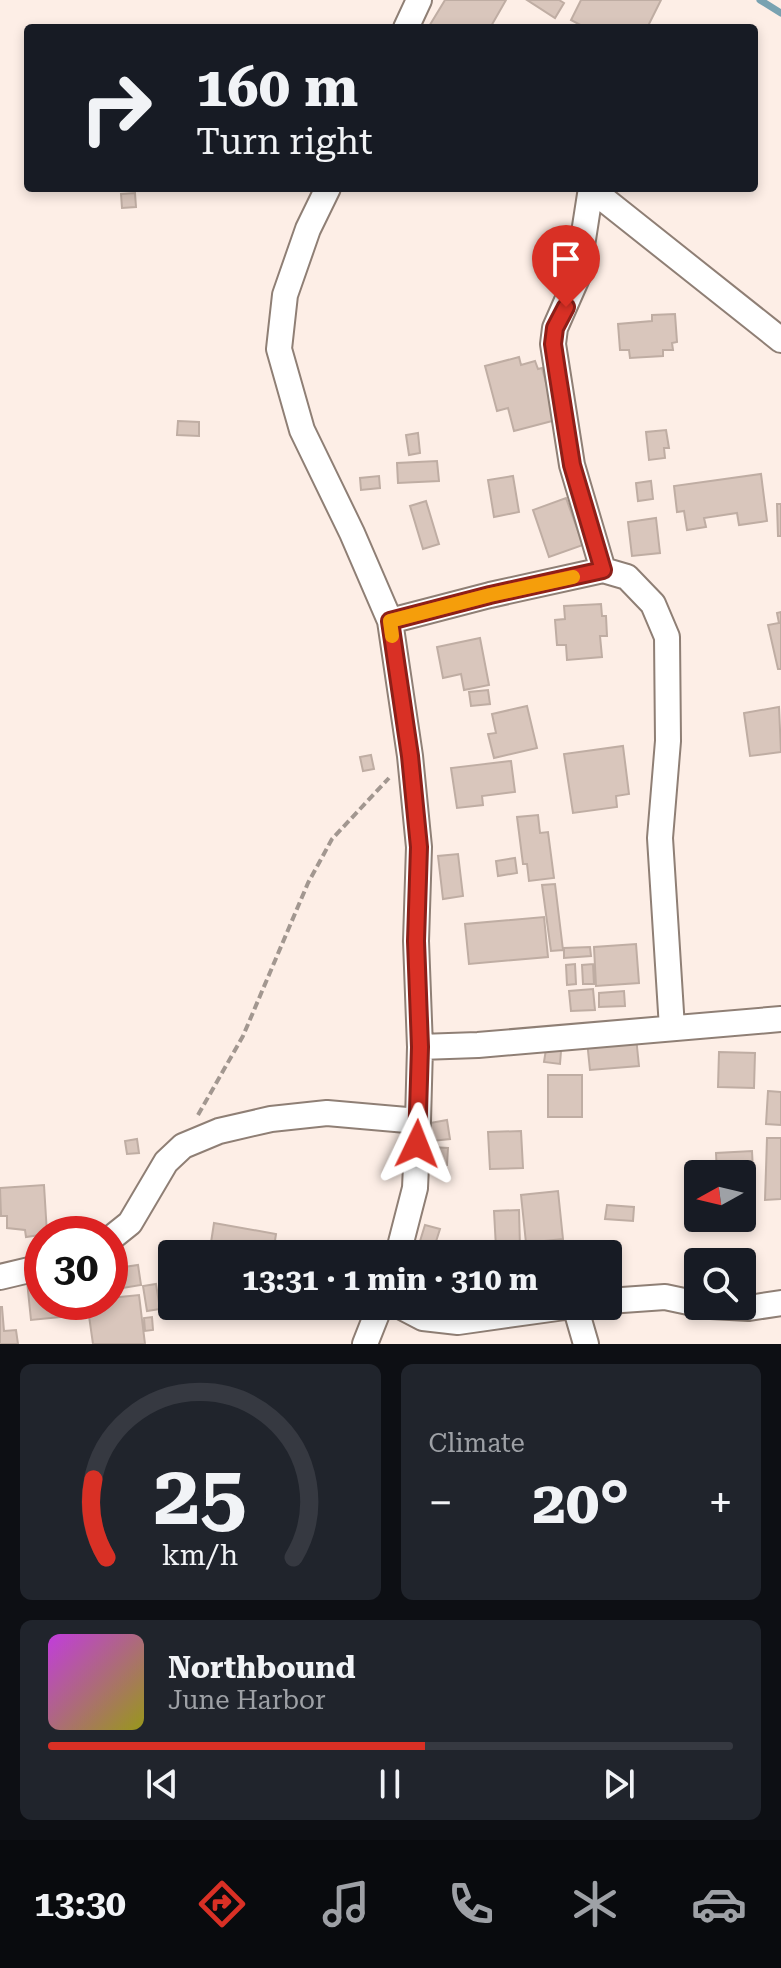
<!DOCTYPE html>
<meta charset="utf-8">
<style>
:root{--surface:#171b24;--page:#20242c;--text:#f1f3f6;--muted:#9ea1a6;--line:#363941;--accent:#d93025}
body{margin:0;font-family:"Roboto Serif",serif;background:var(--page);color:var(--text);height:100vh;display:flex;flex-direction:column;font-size:30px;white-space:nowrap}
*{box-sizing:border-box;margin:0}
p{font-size:26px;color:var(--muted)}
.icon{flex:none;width:44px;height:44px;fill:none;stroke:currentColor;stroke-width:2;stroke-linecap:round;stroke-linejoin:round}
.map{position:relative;height:1344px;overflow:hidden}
.panel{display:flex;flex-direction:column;gap:20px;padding:20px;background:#0d0f14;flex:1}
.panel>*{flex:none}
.hud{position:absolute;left:24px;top:24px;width:734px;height:168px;border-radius:8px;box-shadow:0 4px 12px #0003;background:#171b24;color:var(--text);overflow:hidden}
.needle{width:52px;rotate:262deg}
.controls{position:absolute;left:684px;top:1160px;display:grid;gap:16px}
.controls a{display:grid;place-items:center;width:72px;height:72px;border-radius:8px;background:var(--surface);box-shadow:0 4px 12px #0003;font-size:40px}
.speed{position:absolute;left:24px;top:1216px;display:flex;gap:16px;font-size:40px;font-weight:700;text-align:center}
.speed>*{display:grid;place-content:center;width:104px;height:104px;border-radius:50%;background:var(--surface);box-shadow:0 4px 12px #0003;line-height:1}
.speed .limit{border:12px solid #d22;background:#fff;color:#111}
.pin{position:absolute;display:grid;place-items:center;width:68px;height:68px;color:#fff;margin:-82px -34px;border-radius:50% 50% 50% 0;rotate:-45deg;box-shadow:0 0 8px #0007}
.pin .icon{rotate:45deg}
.me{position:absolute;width:88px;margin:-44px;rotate:2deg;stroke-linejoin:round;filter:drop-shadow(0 0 6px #0008)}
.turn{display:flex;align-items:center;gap:28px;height:168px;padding:0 40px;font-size:36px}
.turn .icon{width:104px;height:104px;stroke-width:2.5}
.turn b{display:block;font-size:56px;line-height:68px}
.big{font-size:60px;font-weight:700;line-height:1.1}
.panel .widget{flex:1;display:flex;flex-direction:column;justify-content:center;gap:12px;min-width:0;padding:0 28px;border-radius:12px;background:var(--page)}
.panel .dial{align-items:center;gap:0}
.dial svg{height:208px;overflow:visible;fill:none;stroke:var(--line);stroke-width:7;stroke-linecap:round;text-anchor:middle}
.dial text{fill:var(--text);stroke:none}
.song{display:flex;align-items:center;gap:24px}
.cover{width:96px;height:96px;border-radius:12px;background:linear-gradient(135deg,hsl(290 70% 55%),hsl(60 70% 35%))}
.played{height:8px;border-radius:4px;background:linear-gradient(90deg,var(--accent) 55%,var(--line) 55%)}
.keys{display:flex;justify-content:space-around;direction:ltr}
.heat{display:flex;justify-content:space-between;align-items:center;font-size:44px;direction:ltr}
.panel .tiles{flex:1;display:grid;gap:20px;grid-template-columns:1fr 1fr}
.widget:last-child{grid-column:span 2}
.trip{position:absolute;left:158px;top:1240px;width:464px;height:80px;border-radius:8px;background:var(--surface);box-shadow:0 4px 12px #0003;font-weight:700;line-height:80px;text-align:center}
.tabs{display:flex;height:128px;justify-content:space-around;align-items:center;background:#090b0e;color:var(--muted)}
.tabs .icon{width:56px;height:56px}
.tabs .selected{color:var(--accent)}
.tabs b{font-size:36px;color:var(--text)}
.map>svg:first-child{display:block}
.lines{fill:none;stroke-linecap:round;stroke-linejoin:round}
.stream{stroke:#79a2b1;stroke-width:7}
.building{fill:#d9c6bc;stroke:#bfada3;stroke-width:2}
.minor-casing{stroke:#8f7f75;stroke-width:28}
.path{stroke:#a29790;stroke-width:4;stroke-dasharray:8 4;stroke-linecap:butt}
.minor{stroke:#fff;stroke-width:24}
.route-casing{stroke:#8d1f18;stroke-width:20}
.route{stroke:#d93025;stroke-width:14}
.slow{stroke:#f59e0b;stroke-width:14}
</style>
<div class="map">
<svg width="781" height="1344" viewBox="0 0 781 1344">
<rect width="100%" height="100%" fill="#fdeee6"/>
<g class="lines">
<path class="stream" d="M760,0L781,13"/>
</g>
<path class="building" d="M445,0H506L490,28H428Z
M527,0H559L564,3L555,18Z
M581,0H661L647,28H586L571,20Z
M135,193L136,207L122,208L121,194Z
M675,314L677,342L672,343L673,350H663V356L630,358L629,350H620L618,324L652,321V315Z
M519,357L521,365L535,361L538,369L542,368L556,420L514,431L508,408L497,411L485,366Z
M178,421L199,422V436L177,435Z
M666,430L669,448H664L665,458L649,460L646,432Z
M418,433L420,453L409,455L406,435Z
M437,461L439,481L398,483L397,463Z
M761,474L767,521L739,525L737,513L704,518L706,527L687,530L684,511L677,512L674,486Z
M379,476L380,488L361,490L360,478Z
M513,476L519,512L494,517L488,480Z
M651,481L653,499L638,501L636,483Z
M566,498L583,545L549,557L533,510Z
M426,501L439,544L423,549L410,506Z
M777,504H781V536H778Z
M656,518L660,553L632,556L628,522Z
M601,604L602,616H606L607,636H600L602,657L567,660L566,645H557L555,620L565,619L564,606Z
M781,612V669H778L768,625L779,623L777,613Z
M480,638L489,685L464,690L461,674L443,678L437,647Z
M488,690L490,704L471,706L469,692Z
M527,706L537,748L494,758L488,734L496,733L492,714Z
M779,707L781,752L750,756L744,713Z
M623,746L629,794L616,796L617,807L573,813L564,754Z
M371,755L374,769L363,771L360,757Z
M511,761L515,792L482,796L483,805L457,808L451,768Z
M538,815L540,833L548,832L554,878L529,881L527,864H523L517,817Z
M458,854L463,896L443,899L438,856Z
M515,858L517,873L498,876L496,861Z
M555,884L563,950L551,951L542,885Z
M544,917L548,957L469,964L465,924Z
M636,944L639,983L596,986L594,947Z
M590,947L591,956L564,958V948Z
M575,964L576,984L567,985L566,965Z
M593,964L594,984H583L582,965Z
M593,989L595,1010L571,1011L569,991Z
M624,991L625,1006L599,1007V993Z
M636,1037L639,1066L590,1070L587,1041Z
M546,1049L561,1051L560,1064L544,1062Z
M719,1052L755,1053L754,1088L718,1087Z
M548,1075H582V1117H548Z
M768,1091L781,1092V1125L766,1124Z
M447,1120L450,1139L432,1141L430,1123Z
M521,1131L523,1168L490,1169L488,1132Z
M767,1138H781V1199L765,1200Z
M137,1139L139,1153L127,1154L125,1141Z
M430,1147L448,1148L447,1165L429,1164Z
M752,1151L755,1212H742V1174H717L716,1153Z
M44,1185L47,1234L26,1237L25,1230L7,1228V1216H1L0,1188Z
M558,1191L563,1239L526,1243L521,1195Z
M607,1205L634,1207L633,1221L605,1219Z
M519,1210L520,1247L496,1248L494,1211Z
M214,1223L276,1234L273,1254H224V1251L210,1249Z
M425,1225L440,1229L432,1254H416Z
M138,1265L141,1285L110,1290V1269Z
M42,1279V1302H68L70,1316L31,1320L27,1281Z
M156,1284L160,1309L147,1311L143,1286Z
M139,1295L145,1344H93L87,1302H110V1298Z
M0,1307H2L4,1331L16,1330L18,1344H0Z
M152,1317L153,1330L145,1331L144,1318Z"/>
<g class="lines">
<defs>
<path id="minor" d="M406,28L419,0
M328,188L308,229L285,295L279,349L302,430L352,533L390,621L410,756L419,847L416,941L420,1047L418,1121L415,1188L398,1254
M591,188L577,278L555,328L553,344L572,465L603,570
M591,189L781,340
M390,621L490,595L603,570L627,577L653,604L667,637L668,741L660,838L672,1028
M420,1047L478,1045L781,1019
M110,1239L130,1223L166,1162L183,1146L219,1131L271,1119L327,1113L418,1121
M0,1277L42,1267
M608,1301L665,1297L698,1304
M400,1306L423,1318L458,1322L572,1306
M575,1306L586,1344
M711,1306L749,1308L781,1303
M365,1344L380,1306"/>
</defs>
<use href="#minor" class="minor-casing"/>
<path class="path" d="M198,1115L243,1036L308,883L332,839L389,778"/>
<use href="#minor" class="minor"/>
</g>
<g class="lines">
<defs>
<path id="route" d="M417,1144L420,1047L416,941L419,847L410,756L390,621L490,595L603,570L572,465L558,377L553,344L555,328L566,307"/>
</defs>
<use href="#route" class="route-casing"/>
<use href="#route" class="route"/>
<path class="slow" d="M392,636L390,621L490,595L573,577"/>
</g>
</svg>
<div class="controls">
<a><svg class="needle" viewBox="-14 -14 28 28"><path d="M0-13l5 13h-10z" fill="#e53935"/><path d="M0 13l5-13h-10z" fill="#9ea1a6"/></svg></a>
<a><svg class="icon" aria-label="search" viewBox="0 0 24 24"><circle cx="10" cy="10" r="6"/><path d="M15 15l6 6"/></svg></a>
</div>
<div class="speed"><div class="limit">30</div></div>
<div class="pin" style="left:566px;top:307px;background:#d93025"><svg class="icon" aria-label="arrive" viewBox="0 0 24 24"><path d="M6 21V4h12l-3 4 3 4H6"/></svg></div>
<svg class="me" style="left:417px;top:1144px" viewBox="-20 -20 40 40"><path d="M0-17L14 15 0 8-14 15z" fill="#d93025" stroke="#fff" stroke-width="4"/></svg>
<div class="trip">13:31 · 1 min · 310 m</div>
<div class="hud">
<div class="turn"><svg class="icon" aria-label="right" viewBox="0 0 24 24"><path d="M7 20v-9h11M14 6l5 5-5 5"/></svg><div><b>160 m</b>Turn right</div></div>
</div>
</div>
<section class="panel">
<div class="tiles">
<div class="widget dial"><svg viewBox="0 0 100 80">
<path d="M14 69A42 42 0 1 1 86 69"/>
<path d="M14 69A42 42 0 0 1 9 39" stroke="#d93025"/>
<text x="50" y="56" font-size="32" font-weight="700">25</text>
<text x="50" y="72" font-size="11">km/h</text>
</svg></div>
<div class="widget"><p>Climate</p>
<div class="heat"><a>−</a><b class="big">20°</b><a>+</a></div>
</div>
<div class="widget">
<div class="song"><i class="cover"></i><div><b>Northbound</b><p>June Harbor</p></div></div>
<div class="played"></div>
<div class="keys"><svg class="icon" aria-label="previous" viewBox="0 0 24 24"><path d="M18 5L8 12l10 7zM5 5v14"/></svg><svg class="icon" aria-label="pause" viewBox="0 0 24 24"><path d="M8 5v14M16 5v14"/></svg><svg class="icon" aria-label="next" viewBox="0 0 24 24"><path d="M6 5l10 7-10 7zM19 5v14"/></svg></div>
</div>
</div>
</section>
<nav class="tabs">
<b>13:30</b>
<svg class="icon selected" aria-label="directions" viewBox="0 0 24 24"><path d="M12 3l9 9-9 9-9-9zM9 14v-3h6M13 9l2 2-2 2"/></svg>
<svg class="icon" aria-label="music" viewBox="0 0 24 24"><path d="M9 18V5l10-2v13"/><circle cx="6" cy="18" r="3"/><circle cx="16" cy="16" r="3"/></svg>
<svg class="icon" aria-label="phone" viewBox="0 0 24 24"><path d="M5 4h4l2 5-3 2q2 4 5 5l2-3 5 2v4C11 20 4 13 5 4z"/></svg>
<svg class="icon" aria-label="climate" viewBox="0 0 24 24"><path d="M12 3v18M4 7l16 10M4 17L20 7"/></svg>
<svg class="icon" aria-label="car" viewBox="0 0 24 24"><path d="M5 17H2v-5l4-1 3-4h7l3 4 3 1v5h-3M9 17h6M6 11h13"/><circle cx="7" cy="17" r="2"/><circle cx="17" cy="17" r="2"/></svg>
</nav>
